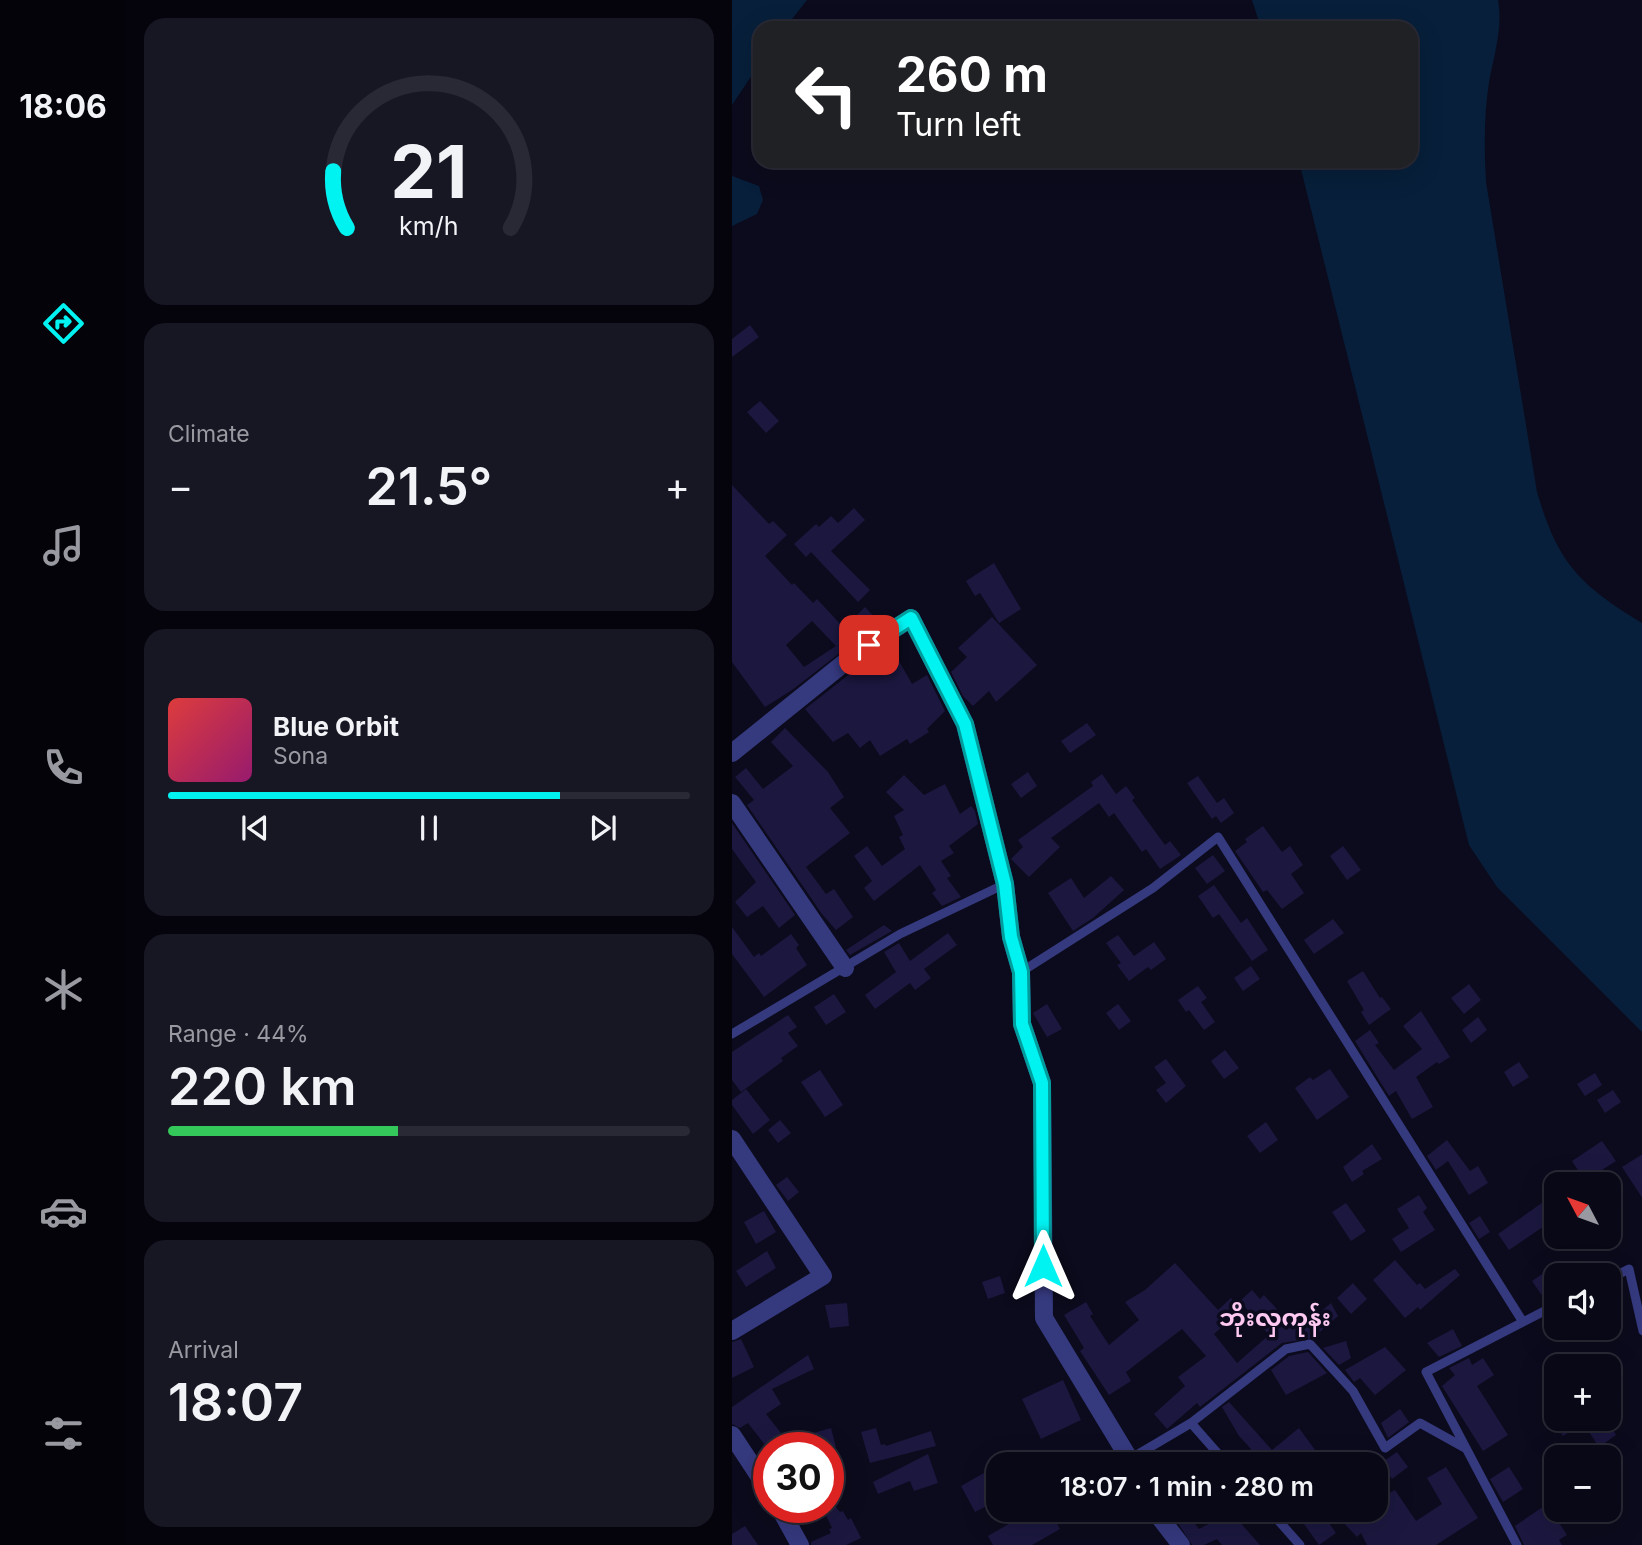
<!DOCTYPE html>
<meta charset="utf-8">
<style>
:root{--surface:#090816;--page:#171623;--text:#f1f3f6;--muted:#999aa1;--line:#292935;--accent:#00f2f1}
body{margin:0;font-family:Inter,"Noto Sans Myanmar",sans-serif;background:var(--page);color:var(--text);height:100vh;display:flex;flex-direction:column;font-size:26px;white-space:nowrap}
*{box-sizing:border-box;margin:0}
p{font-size:23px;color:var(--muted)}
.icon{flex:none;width:38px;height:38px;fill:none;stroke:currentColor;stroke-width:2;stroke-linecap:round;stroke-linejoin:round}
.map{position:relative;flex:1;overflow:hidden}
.drawer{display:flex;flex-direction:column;gap:18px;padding:18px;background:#05040c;width:606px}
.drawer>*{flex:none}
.guide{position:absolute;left:21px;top:21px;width:665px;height:147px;border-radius:21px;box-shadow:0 7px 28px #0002,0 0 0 2px var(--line);background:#202124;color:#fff;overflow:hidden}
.needle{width:46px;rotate:311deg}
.buttons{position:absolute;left:812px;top:1172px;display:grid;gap:14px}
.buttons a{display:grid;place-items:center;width:77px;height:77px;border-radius:14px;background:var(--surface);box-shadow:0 7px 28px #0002,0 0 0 2px var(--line);font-size:35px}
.speed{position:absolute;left:21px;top:1432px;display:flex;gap:14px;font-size:35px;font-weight:700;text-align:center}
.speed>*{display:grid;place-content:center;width:91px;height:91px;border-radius:50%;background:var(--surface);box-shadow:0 7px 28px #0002,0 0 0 2px var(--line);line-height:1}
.speed .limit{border:10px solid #d22;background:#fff;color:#111}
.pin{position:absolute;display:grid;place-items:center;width:60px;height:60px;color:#fff;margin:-30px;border-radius:14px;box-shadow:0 4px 10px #0006}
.me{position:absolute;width:77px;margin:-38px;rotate:0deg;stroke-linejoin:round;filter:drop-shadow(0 0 5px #0008)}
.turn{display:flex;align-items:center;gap:24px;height:147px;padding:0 28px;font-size:32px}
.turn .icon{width:91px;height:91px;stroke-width:2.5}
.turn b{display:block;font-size:49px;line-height:60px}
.big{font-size:52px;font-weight:600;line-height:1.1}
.drawer .tile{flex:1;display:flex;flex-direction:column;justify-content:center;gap:10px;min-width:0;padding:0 24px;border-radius:21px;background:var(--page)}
.drawer .dial{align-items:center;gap:0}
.dial svg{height:182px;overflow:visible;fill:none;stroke:var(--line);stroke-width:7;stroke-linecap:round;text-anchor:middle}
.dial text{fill:var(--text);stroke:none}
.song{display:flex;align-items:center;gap:21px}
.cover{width:84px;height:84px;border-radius:10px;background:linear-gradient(135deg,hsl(0 70% 55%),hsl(320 70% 35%))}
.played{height:7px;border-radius:4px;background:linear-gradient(90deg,var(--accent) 75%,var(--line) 75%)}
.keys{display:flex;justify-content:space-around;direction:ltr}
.heat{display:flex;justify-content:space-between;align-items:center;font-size:38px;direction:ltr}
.charge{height:10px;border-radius:5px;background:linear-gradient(90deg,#34c759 44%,var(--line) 0)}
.trip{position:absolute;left:254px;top:1452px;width:402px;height:70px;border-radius:21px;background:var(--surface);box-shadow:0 7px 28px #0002,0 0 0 2px var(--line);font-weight:600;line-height:70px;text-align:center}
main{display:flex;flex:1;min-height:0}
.menu{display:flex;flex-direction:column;width:126px;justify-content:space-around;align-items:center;background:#040309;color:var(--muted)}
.menu .icon{width:49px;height:49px}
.menu .on{color:var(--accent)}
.menu b{font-size:32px;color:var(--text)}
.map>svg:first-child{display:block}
.water{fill:#071f3a}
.building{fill:#1b173f;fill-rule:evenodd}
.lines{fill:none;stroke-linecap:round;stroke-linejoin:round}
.service{stroke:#35397e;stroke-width:9}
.minor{stroke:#35397e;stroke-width:18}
.route-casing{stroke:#009d9d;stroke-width:18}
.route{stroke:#00f2f1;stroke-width:12}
.labels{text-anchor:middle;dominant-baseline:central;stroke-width:7;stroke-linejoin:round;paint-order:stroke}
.quarter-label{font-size:24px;font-weight:bold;fill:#ffc9f1;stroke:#0c0b1d}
</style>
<main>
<nav class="menu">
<b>18:06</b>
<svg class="icon on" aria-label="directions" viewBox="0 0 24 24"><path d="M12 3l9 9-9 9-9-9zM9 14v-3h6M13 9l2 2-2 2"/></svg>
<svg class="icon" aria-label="music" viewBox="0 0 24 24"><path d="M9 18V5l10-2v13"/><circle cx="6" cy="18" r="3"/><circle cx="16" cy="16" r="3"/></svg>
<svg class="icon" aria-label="phone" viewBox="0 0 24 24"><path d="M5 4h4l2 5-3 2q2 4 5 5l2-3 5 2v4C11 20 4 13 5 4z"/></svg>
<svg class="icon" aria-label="climate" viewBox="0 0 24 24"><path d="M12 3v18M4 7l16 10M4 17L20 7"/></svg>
<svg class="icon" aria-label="car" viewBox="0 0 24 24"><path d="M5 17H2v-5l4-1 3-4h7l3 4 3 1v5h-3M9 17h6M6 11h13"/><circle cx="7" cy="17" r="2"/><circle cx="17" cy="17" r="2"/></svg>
<svg class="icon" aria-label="filters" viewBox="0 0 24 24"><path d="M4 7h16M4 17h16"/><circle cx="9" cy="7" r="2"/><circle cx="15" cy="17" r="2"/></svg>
</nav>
<section class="drawer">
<div class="tile dial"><svg viewBox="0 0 100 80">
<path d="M14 69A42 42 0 1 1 86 69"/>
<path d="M14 69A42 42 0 0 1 8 44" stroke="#00f2f1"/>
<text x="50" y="56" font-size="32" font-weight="700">21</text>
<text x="50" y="72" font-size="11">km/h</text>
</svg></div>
<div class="tile"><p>Climate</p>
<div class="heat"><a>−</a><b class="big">21.5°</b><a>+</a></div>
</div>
<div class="tile">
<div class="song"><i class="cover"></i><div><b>Blue Orbit</b><p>Sona</p></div></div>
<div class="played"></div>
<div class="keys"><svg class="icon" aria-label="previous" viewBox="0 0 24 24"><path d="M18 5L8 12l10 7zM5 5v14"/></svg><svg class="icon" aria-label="pause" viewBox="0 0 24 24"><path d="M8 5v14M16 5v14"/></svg><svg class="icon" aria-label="next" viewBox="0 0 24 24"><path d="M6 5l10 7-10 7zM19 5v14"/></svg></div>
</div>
<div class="tile"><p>Range · 44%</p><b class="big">220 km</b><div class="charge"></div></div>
<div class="tile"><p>Arrival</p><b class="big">18:07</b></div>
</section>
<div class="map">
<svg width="911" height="1545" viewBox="0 0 911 1545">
<rect width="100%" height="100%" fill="#0c0b1d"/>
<path class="water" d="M0,0H75L53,28H28V63L0,105Z
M520,0H766C771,28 762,55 757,82C752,115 752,148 754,182L805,492C826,564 848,585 910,623V1032L765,887L737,845L567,161H679V28H529Z
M0,176L27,186L31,200L25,214L0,226Z"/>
<path class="building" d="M18,325L27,337L0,357V339Z
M28,401L47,421L34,433L15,412Z
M0,485L37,524L41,521L55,535L33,556L60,585L62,583L81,603L85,599L112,628L133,607L144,619L122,642L60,690L33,707L0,662ZM80,621L104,646L72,667L54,645Z
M122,508L133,520L99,551L138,590L126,602L79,552L74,557L62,544L84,524L87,527L99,516L106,523Z
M262,563L289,609L267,623L248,593L243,596L234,581Z
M260,617L305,665L264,702L257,691L241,706L231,696L219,672L235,657L226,648Z
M162,652L180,684L195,675L213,711L195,729L197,732L178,744L175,739L148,756L138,740L128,748L116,733L101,742L73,709L134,661L137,666Z
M355,723L364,735L338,753L329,741Z
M53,728L96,772L112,797L98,808L118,833L74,867L94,894L102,889L121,917L104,930L90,914L15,805L22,800L3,777L14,768L31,789L61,766L39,742Z
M296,772L305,786L289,798L279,784Z
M370,774L384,794L394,786L403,798L400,800L433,845L438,841L449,855L428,869L414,849L410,852L382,813L377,817L367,803L319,838L328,847L297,877L279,859L291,847L286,840L361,786L359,782Z
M172,775L192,795L213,784L228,814L239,806L243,811L246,824L217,846L222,853L209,861L219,876L215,878L229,897L210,906L200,893L204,890L188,865L142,901L132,888L140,881L122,856L135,846L150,866L173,849L167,837L171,835L162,816L172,810L154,792Z
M466,776L485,803L492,798L502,813L489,823L484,816L480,819L455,783Z
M0,823L63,915L47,928L31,906L15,917L3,902L24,882L0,849Z
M531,826L550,852L558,846L571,865L559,874L572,893L550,909L535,890L531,892L503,851L515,842L513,839Z
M611,846L629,870L615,880L598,856Z
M481,855L493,871L475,884L463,868Z
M379,876L392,890L361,918L341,931L316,893L339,878L352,898Z
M482,885L509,923L515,918L536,950L520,961L487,914L481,918L466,896Z
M601,919L612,933L582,954L572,940Z
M152,925L160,931L118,955L114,950Z
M0,927L22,957L27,953L29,956L59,934L67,945L64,948L75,965L32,997L0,954Z
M216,933L225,945L192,969L199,978L183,990L178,983L143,1009L133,995L164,972L152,952L167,943L178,961Z
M386,935L402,956L422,942L434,959L419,970L416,967L397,981L385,965L389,963L374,943Z
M519,966L528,979L511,991L502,978Z
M631,971L648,998L650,997L659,1009L637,1025L629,1012L632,1010L615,981Z
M737,984L749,1000L732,1014L719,998Z
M466,986L475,998L469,1002L483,1022L472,1030L457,1010L454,1012L446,1000Z
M102,994L114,1012L94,1025L82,1007Z
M315,1004L330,1029L315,1037L301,1013Z
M386,1004L399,1021L387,1030L374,1013Z
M689,1011L718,1057L707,1064L705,1062L684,1077L701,1107L680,1119L664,1091L657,1096L623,1041L638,1030L647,1043L643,1045L662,1070L690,1049L671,1026Z
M56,1015L65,1027L56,1033L66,1046L49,1058L51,1061L9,1092L0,1080V1052Z
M746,1017L755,1030L739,1043L730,1030Z
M493,1050L507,1068L492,1079L479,1061Z
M434,1059L454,1086L434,1103L424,1090L434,1083L422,1067Z
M787,1062L797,1077L781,1087L772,1072Z
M598,1069L617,1097L585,1120L563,1088L578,1077L581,1080Z
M88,1070L111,1105L93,1117L69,1082Z
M863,1073L870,1085L853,1096L845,1084Z
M14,1089L38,1120L21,1134L0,1105V1100Z
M881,1090L889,1102L873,1113L865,1100Z
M48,1120L59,1133L46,1143L36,1130Z
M534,1122L546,1140L528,1153L515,1136Z
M715,1140L738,1171L746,1166L756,1183L737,1195L716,1161L704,1170L695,1156Z
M870,1141L884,1161L853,1181L840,1161Z
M640,1144L650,1159L630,1171L632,1174L620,1182L611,1167Z
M911,1154V1199L890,1167Z
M55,1177L67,1192L56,1201L44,1185Z
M824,1193V1218L777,1250L766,1234Z
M687,1195L695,1208L691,1212L703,1230L669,1252L660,1239L677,1228L665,1209Z
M614,1203L634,1231L619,1241L600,1212Z
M32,1211L44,1232L24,1244L12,1222Z
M748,1216L758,1232L747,1239L737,1223Z
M35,1251L44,1268L14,1287L4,1271Z
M663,1260L685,1285L688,1283L693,1289L723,1269L728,1275L688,1310L686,1307L673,1318L641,1280Z
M443,1263L486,1310L499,1298L509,1310L482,1334L505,1363L537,1335L508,1301L520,1290L528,1299L532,1295L561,1327L574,1315L579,1320L599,1303L606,1316L581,1338L550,1343L468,1407L465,1403L435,1429L422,1414L453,1386L446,1377L474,1356L450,1329L394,1372L399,1381L377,1395L348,1351L352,1348L332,1315L354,1302L361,1314L358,1316L377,1345L407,1320L393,1302L413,1290Z
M824,1265V1293L813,1300L800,1281Z
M268,1276L273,1293L256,1299L250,1282Z
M621,1283L635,1299L619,1314L605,1298Z
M115,1303L117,1326L98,1328L93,1305Z
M721,1329L730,1346L707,1357L695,1343Z
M9,1339L22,1367L0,1378V1342Z
M614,1341L619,1358L607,1365L591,1348Z
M653,1347L674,1370L643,1395L628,1378L622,1382L613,1370Z
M576,1352L595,1373L554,1395L539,1370L557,1356Z
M76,1355L82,1369L40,1389L49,1404L34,1414L49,1433L33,1445L16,1423L8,1428L0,1424V1407Z
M737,1358L740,1365L751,1358L762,1375L745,1386L776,1435L751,1451L710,1386L723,1375L717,1368Z
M331,1380L349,1420L309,1439L290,1399Z
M497,1402L540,1450L567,1428L594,1465H548L539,1454L519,1465L513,1453L519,1449L507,1436L490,1407Z
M668,1409L677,1422L656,1438L649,1423Z
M820,1419H875L884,1435L867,1447L851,1423L831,1436Z
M99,1428L104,1447H82L78,1434Z
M144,1428L149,1445L153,1444L154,1446L199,1431L204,1446L138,1463L129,1432Z
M665,1452L676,1467L660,1479L649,1463Z
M196,1454L206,1483L182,1491L178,1481L146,1494L141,1482Z
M266,1465V1500L243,1512L229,1486Z
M714,1467L746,1518L704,1545H635L629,1533L625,1537L608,1519L617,1510H644V1500L663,1490L684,1521L710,1504L695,1478Z
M777,1467L791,1489L771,1502L758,1479Z
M100,1502L108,1512L111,1511L116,1520L119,1518L129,1538L114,1545H79V1542L99,1533L97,1529L100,1528L90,1507H96Z
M815,1504L835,1535L827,1540L830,1545H792L783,1526Z
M301,1510H318L328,1529L300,1545H261L256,1536Z
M452,1510L467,1529L499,1512L528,1545H490L485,1539L472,1545H460L442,1517Z
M562,1510H588L604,1533L587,1545Z
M13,1526L26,1545H0V1534Z"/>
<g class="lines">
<path class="service" d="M289,972L421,888L486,837L791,1322
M0,1034L168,934L273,884
M877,1279L897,1269L911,1331
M459,1423L496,1465
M398,1459L459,1423L554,1349L578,1344L621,1391L653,1448L688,1423L733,1448
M537,1510L568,1545
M785,1545L694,1372L824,1305"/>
<path class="minor" d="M0,753L117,659L179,618L233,724L273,884L279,937L289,972L290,1024L310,1083L312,1318L401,1465
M0,803L113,968
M0,1139L91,1276L0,1331
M0,1435L37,1491
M47,1507L68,1545
M422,1510L449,1545"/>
</g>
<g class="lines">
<defs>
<path id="route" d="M137,645L179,618L233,724L273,884L279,937L289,972L290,1024L310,1083L311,1266"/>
</defs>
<use href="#route" class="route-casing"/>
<use href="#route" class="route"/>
</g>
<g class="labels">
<g class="quarter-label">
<text x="543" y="1317">ဘိုးလှကုန်း</text>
</g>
</g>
</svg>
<div class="buttons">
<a><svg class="needle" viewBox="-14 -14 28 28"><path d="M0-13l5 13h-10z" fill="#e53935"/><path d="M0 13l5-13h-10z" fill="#999aa1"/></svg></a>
<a><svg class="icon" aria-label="sound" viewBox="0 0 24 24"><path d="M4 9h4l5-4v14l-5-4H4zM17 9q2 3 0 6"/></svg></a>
<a>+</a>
<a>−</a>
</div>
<div class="speed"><div class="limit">30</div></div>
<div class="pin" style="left:137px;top:645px;background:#d93025"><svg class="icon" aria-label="arrive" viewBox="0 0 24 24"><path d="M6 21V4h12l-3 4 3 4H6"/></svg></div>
<svg class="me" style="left:311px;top:1266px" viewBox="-20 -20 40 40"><path d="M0-17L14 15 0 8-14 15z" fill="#00f2f1" stroke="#fff" stroke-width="4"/></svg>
<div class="trip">18:07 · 1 min · 280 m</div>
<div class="guide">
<div class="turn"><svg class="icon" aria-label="left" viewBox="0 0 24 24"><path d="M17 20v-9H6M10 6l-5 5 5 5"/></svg><div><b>260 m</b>Turn left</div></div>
</div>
</div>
</main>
